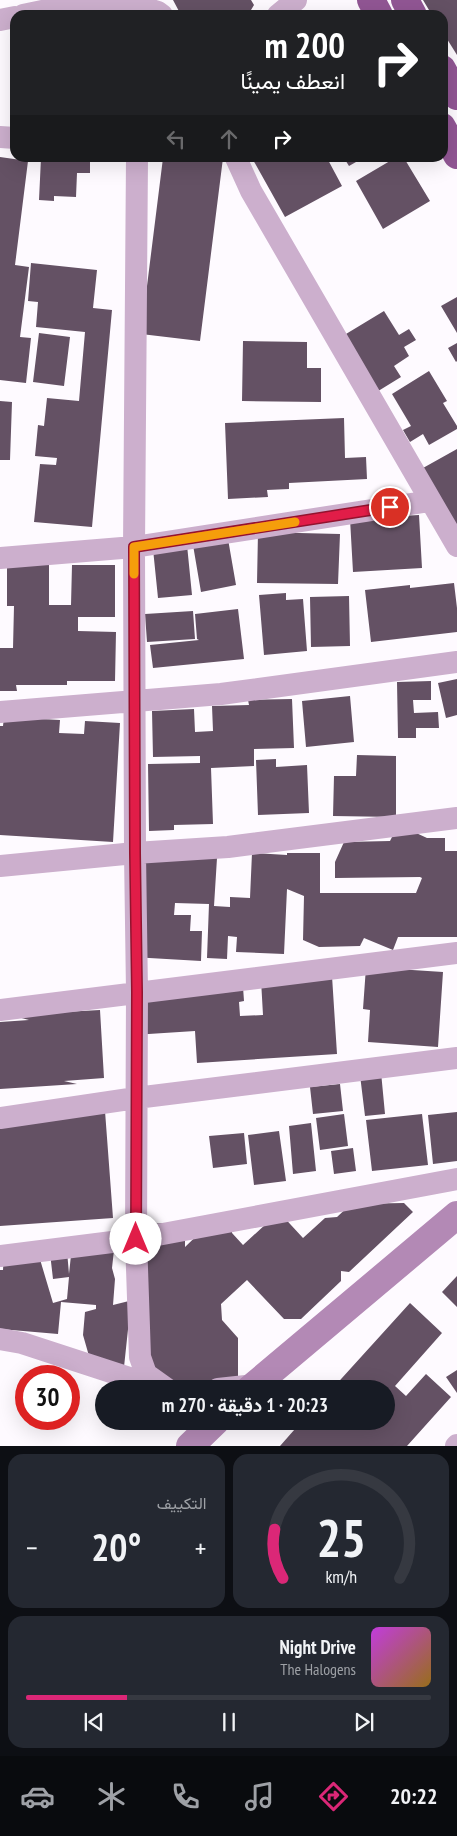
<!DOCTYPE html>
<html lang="ar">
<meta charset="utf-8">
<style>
:root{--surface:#171b24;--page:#242831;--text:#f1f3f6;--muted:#9ea1a6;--line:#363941;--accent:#db2777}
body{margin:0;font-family:"PT Sans Narrow",Vazirmatn,sans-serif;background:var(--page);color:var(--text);direction:rtl;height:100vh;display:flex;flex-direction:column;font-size:19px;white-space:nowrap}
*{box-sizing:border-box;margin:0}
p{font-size:16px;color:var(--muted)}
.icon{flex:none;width:28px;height:28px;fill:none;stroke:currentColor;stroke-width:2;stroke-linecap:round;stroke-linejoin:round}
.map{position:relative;height:1446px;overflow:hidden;direction:ltr}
.panel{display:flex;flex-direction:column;gap:8px;padding:8px;background:#0d0f14;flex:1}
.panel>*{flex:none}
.banner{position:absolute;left:10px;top:10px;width:438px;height:152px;border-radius:15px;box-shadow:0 5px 20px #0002;direction:rtl;background:#202124;color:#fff;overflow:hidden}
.speed{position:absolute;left:15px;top:1365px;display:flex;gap:10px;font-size:25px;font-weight:700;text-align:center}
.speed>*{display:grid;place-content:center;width:65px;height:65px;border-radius:50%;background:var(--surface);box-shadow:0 5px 20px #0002;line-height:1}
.speed .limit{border:8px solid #d22;background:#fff;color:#111}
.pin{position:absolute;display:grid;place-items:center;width:42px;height:42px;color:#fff;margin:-21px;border:2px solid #fff;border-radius:50%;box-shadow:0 1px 5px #0007}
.me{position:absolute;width:55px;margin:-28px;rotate:0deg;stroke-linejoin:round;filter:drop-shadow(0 0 4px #0008)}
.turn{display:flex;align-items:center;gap:18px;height:105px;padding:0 20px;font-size:22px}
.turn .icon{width:65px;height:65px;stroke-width:2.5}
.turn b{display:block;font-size:35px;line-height:42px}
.lanes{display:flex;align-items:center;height:48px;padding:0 20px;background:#0003;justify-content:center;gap:25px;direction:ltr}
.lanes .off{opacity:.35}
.big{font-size:38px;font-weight:700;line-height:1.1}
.panel .card{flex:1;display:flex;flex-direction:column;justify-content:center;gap:8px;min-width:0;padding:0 18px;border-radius:15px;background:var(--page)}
.panel .dial{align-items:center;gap:0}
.dial svg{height:130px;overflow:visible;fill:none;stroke:var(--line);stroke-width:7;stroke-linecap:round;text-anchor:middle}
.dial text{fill:var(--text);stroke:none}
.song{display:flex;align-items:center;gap:15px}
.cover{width:60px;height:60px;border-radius:8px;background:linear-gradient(135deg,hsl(290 70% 55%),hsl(40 70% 35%))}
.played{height:5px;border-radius:2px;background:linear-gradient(90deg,var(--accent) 25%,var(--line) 25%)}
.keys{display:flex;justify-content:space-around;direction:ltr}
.heat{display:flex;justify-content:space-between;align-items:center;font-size:28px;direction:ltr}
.panel .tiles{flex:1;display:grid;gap:8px;grid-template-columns:1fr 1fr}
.card:last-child{grid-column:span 2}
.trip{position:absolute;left:95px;top:1380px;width:300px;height:50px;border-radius:25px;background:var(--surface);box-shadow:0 5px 20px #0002;font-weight:700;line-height:50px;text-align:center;direction:rtl}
.menu{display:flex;height:80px;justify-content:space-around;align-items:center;background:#090b0e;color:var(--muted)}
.menu .icon{width:35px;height:35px}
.menu .current{color:var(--accent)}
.menu b{font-size:22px;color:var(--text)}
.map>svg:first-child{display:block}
.building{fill:#645164}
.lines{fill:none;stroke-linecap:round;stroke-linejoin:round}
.street{stroke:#ccafcd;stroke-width:22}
.secondary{stroke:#b389b5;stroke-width:28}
.highway{stroke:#915694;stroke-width:28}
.route-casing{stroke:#92132f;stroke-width:12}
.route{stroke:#e11d48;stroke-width:9}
.slow{stroke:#f59e0b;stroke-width:9}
</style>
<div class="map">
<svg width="457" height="1446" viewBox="0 0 457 1446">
<rect width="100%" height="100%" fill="#fefaff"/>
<path class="building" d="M173,0H251L254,5L248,15H181Z
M423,0H457V55L442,31V15H432Z
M0,157L28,161L15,265L29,267L20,337L31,338L26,383L0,380Z
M41,158H90V173H77L76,197L54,196V201L39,200Z
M163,158H223L200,341L141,334Z
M252,158H327L342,186L285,217Z
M344,158H363L349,166Z
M395,158H404L430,201L383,229L356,181Z
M31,263L97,270L93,308L112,310L92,527L34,522L40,464L56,465L57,458L35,456L38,425L44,426L47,398L79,401L85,332L36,327L38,302L28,301Z
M457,297V333L441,306Z
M384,311L399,335L409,329L416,340L404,347L409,356L394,366L401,377L375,393L341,337Z
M39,333L70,337L64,386L33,382Z
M243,341L307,342V368H321V402L242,401Z
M457,343V361L456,362L448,348Z
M429,371L447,401L443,403L457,426V429L429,445L423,434L410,442L403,430L411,426L392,394Z
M0,401L12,402L10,460H0Z
M344,418L345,458L366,457L367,479L289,483V489L267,490L268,497L228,499L225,423Z
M457,449V527L423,468Z
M419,515L422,568L353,572L350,519Z
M258,532L340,534L338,584L257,583Z
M228,539L236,585L201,592L193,545Z
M187,545L192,595L158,598L153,549Z
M7,559L49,560V605H71L72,565H115V617H78V631L116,632L115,681H67V685H16L17,691H0V648H13L14,606H7Z
M454,583L457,608V632L371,642L365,590L410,585V588Z
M286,593V600L303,599L307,651L264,655L259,595Z
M349,596L350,646L311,647L310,597Z
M238,609L244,659L153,668L150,645L199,640L197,639L195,614Z
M193,611L195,639L147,642L145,614Z
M457,679V715L446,718L438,683Z
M431,681V700H413L414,713L438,712L439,728H416V738H398L397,682Z
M350,696L354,742L306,747L302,701Z
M292,699L294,748L254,749V766L211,768L213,824L174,825V830L149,831L148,764L200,763V756L153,757L152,711L194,709L195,732L213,731L212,706L249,705L248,700Z
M4,717L60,720L59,733L84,734L85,721L120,723L113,842L0,835V726H3Z
M357,755L396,756V817L333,816L334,776H356Z
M276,759V767L307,765L309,813L258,815L256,760Z
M414,832L427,838H445V851H457V937H398L393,950L364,938L360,946L319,947L303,940L304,896L287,889L284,954L236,952L237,937L228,936L227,959L207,958L209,904L175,903L174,915H191L190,931H202L201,961L132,957L137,854L217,858L214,906L230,907V897L250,898L252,853L287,855V853H320V893H416L422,878L420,877L335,878V862L344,842L390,841L394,833Z
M366,967L443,972L438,1047L368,1042L370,1010L363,1009Z
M332,976L337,1054L197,1063L195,1031L133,1035L130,995L243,987L244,1001L239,1002L240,1016L263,1015L261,980Z
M100,1010L104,1078L64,1081L77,1084L0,1089V1022L29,1020L10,1015Z
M381,1072L385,1114L365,1116L360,1075Z
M340,1084L343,1111L313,1114L310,1087Z
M105,1111L113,1218L0,1226V1119Z
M457,1112V1161L433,1164L428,1115Z
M344,1114L348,1146L320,1150L316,1118Z
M422,1114L428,1165L372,1171L366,1120Z
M311,1123L316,1171L293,1174L289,1126Z
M279,1131L286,1181L254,1185L248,1135Z
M244,1133L247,1164L213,1168L209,1136Z
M353,1148L356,1171L334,1174L331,1151Z
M404,1203L413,1212L349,1272L341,1271V1281L301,1319H284L247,1280L221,1304L222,1320L238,1338V1382L166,1384L151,1368L129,1320L124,1367L91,1363L83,1335L85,1312L96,1309V1305L61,1302L58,1334L0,1329V1270H3L4,1253L39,1256L53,1303L67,1299L69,1277L53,1279L50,1253L67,1251L69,1274L72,1246L114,1250L112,1268L115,1279L113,1305L129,1301L128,1224L185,1223V1247L212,1221H232V1233L243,1245L279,1212L303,1238L325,1218L337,1217L351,1204Z
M457,1276V1307L442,1292Z
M410,1303L442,1333L395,1386L406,1396L426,1374L451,1397L407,1446H280L302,1421H386V1389H332Z
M457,1370V1393L446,1377Z"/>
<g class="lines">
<path class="street" d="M95,0L126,2L158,12L162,15
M23,15L95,0
M278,15L296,0
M0,20L15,17
M0,137L15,138
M137,158L134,547L135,853L137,992L136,1239L140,1357L146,1374L167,1389
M236,158L251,191L457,546
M0,558L134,547L430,501
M0,712L221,694L457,662
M0,866L135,853L228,847L457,818
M0,1010L457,953
M0,1118L136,1098L457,1058
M0,1256L136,1239L457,1179
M0,1339L22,1343L160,1388
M218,1389L255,1385
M456,1446L457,1445"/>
<path class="secondary" d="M250,1389L457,1215
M190,1446L216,1421"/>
<path class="highway" d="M371,0L379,15
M405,0L413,15
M442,69L457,96
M442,127L457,155"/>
</g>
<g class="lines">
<defs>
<path id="route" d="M136,1239L137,992L135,853L134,547L390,507"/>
</defs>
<use href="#route" class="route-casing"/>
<use href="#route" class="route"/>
<path class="slow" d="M134,574V547L295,522"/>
</g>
</svg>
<div class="speed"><div class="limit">30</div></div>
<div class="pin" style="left:390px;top:507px;background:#d93025"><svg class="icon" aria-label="arrive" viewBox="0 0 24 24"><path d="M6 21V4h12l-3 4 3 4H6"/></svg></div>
<svg class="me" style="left:136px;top:1239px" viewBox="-20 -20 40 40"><circle r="19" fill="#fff"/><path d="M0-13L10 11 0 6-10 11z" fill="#e11d48"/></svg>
<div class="trip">20:23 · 1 دقيقة · 270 m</div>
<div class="banner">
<div class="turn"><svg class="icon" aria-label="right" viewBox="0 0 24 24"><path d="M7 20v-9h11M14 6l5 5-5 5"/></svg><div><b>200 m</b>انعطف يمينًا</div></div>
<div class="lanes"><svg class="icon off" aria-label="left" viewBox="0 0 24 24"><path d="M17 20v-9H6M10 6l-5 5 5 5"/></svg><svg class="icon off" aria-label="ahead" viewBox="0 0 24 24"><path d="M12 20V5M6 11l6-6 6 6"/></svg><svg class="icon" aria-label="right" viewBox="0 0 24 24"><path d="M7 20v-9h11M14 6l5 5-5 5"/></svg></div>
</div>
</div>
<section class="panel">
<div class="tiles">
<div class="card dial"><svg viewBox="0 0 100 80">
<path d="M14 69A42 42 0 1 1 86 69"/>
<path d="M14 69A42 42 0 0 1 9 39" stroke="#db2777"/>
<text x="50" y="56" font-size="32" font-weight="700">25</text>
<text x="50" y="72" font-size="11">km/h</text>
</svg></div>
<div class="card"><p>التكييف</p>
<div class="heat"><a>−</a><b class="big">20°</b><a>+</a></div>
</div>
<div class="card">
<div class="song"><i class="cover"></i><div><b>Night Drive</b><p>The Halogens</p></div></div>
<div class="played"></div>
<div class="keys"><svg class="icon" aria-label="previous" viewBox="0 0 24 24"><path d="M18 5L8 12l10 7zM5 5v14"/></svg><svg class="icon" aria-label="pause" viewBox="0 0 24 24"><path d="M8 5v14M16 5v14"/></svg><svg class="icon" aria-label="next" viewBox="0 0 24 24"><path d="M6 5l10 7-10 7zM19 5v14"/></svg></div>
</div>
</div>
</section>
<nav class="menu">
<b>20:22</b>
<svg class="icon current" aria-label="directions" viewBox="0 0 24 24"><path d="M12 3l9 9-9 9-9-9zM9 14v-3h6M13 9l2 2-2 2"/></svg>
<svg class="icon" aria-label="music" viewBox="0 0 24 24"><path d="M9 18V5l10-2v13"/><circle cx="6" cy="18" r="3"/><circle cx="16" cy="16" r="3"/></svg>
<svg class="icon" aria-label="phone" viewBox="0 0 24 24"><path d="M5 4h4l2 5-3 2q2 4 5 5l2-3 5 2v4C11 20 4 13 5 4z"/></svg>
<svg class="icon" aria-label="climate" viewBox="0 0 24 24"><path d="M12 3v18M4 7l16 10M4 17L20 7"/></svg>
<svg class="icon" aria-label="car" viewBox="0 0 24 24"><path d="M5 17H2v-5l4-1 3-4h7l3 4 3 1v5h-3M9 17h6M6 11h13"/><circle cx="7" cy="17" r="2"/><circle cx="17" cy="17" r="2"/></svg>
</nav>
